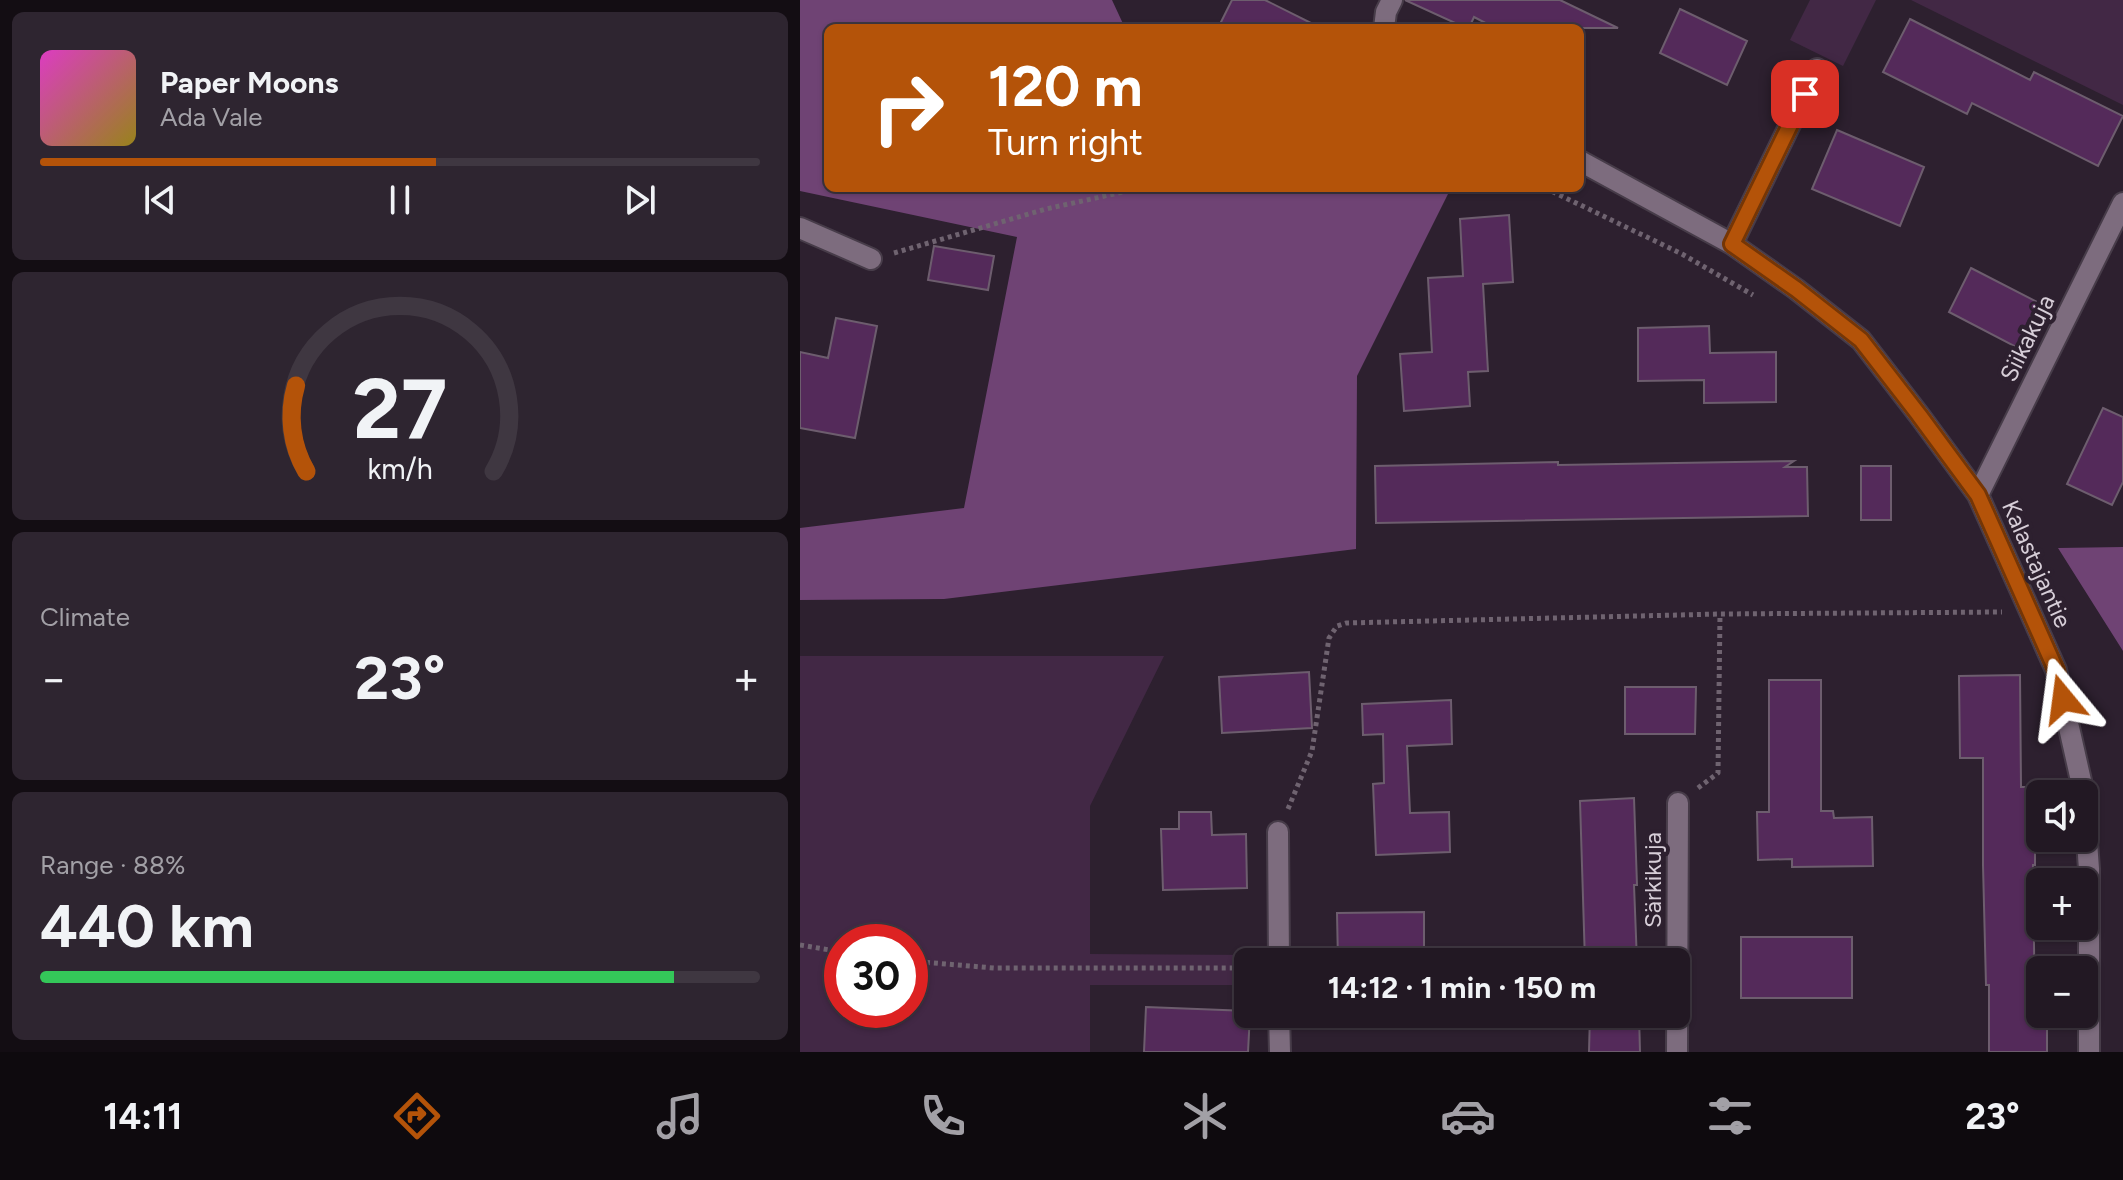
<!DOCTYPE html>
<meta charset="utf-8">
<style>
:root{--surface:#221823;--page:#2e2530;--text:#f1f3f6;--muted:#a2a0a6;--line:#3f3741;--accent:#b45309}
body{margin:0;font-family:Figtree,sans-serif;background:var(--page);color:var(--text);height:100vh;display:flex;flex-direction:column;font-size:30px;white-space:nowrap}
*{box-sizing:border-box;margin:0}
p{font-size:26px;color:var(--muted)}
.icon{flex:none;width:44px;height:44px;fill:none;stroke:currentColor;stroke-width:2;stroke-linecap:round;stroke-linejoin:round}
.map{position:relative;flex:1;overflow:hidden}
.drawer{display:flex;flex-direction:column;gap:12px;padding:12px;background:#130d13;width:800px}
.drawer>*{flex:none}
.hud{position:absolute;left:24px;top:24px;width:760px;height:168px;border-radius:12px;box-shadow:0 2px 6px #0004,0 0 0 2px var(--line);background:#b45309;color:#fff;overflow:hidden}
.fabs{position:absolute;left:1226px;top:780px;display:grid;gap:16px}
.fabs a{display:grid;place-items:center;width:72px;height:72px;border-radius:12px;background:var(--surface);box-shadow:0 2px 6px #0004,0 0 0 2px var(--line);font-size:40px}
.speed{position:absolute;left:24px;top:924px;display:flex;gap:16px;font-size:40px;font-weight:700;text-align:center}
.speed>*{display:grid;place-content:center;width:104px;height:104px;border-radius:50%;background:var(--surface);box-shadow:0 2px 6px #0004,0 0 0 2px var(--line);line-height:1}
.speed .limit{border:12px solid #d22;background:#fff;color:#111}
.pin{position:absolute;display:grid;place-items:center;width:68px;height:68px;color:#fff;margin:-34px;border-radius:16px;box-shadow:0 4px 12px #0006}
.me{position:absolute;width:88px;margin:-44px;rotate:344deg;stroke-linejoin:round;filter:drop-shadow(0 0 6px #0008)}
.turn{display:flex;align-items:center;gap:28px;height:168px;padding:0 32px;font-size:36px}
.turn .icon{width:104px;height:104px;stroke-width:2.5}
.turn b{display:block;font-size:56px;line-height:68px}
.big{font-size:60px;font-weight:700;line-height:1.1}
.drawer .card{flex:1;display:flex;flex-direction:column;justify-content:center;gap:12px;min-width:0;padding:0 28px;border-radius:12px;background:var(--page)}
.drawer .dial{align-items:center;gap:0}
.dial svg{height:208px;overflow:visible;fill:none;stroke:var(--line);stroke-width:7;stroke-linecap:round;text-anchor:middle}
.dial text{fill:var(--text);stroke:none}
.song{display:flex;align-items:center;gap:24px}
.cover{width:96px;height:96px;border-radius:12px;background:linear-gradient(135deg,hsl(310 70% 55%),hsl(50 70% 35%))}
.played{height:8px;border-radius:4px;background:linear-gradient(90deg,var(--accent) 55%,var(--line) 55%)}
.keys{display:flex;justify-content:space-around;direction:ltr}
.heat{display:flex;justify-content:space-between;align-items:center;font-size:44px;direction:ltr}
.charge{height:12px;border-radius:6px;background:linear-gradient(90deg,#34c759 88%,var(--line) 0)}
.trip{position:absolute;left:434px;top:948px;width:456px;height:80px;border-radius:12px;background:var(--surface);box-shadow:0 2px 6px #0004,0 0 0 2px var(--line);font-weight:700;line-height:80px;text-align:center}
.tab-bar{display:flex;height:128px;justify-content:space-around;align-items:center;background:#0e0a0e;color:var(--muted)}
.tab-bar .icon{width:56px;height:56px}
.tab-bar .current{color:var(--accent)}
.tab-bar b{font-size:36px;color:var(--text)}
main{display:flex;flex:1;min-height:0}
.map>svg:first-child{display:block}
.green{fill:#422845;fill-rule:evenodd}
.forest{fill:#6f4374}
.building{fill:#542a5a;stroke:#6d5d6e;stroke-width:2}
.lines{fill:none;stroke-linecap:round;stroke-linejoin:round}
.street-casing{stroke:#473c49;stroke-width:24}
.path{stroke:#6f6370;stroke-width:5;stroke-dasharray:4 4;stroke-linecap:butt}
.street{stroke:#7d6c7e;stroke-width:20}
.route-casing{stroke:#753606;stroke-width:20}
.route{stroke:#b45309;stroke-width:14}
.labels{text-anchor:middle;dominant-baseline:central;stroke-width:8;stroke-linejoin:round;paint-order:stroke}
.street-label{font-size:24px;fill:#d7ced8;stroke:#2d202f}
</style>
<main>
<section class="drawer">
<div class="card">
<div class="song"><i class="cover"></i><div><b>Paper Moons</b><p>Ada Vale</p></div></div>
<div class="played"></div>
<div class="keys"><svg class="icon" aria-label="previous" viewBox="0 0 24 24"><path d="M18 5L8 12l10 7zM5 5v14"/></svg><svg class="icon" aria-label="pause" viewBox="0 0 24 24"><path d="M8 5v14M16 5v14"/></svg><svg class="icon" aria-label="next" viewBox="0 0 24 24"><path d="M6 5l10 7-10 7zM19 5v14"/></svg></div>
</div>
<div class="card dial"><svg viewBox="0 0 100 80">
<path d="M14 69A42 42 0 1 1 86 69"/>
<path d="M14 69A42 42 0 0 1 10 36" stroke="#b45309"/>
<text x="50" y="56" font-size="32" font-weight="700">27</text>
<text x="50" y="72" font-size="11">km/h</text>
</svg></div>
<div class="card"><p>Climate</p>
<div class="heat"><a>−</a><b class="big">23°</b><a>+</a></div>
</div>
<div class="card"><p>Range · 88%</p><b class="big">440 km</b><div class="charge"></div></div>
</section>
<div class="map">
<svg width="1323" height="1052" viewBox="0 0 1323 1052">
<rect width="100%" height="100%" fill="#2d202f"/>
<path class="green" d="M1010,0H1076L1043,66L990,40Z
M1111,0H1323V105Z
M0,656H364L290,806V954L454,955V962H448V985H290V1052H0ZM110,942V1010H42V942Z"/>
<path class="forest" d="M0,0H312L325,28H28V188H651L557,376L556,549L144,599L0,600V528L164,508L217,237L0,191Z
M1323,547V651L1258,548Z"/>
<path class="building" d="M432,0H465L521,28H418Z
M605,0H760L818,28H695L674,17L669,28H666Z
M880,9L947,41L927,85L860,53Z
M1110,19L1230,80L1234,72L1323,116L1298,166L1172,103L1167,114L1083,72Z
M1037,130L1124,167L1100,226L1012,189Z
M709,215L713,282L683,284L688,371L668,372L670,406L604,411L600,354L632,352L628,278L663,276L660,219Z
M134,246L194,256L188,290L128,280Z
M1171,268L1239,303L1216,347L1149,312Z
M36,318L77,326L55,438L0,428V352L28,358Z
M909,326L910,353L976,352V402L904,403V380L838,381V328Z
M1303,408L1323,417V482L1312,505L1267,484Z
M994,461L985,467H1007L1008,516L576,523L575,466L758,462V465Z
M1061,466H1091V520H1061Z
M509,672L512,728L422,733L419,677Z
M1220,675L1221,787H1235V865H1233L1235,1022H1247V1052H1189V985H1186L1183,865V758H1160L1159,676Z
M969,680H1021V811H1033L1034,818L1072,817L1073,866L992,867V859L958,860L957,812H969Z
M825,687H896L895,734H825Z
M651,700L652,744L607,746L610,813L649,812L650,852L576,855L573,784L584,783L583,734L563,735L562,704Z
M834,798L837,885H834L837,962H785L780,801Z
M379,812H411L412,835L446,834L447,888L363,890L361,829H379Z
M624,912V961L538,962L537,913Z
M941,937H1052V998H941Z
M346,1007L448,1011L450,1014L448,1052H344Z
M790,1014H839L840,1052H789Z"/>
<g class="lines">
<defs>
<path id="street" d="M584,28L586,12L592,0
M780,161L932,244L996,289L1061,340L1119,415L1178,495L1256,670L1284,794
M0,228L71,259
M932,244L1017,69
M1178,495L1323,203
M1284,801L1289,869V1052
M478,832L479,962
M479,1014L480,1052
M877,1052L878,803"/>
</defs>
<use href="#street" class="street-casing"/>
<path class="path" d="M745,188L882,254L953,295
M94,253L246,209L341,188
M898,788L918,773L920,614
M488,809L512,751L529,638L537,626L546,623L920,614L1202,612
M0,945L42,952
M110,961L194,968H448"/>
<use href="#street" class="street"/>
</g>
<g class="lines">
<defs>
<path id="route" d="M1005,94L932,244L996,289L1061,340L1119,415L1178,495L1256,670L1263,699"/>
</defs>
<use href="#route" class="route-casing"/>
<use href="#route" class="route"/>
</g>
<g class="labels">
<g class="street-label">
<text transform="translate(1227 338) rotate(-64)">Siikakuja</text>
<text transform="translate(1237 564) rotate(66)">Kalastajantie</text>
<text transform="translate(852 880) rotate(-90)">Särkikuja</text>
</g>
</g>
</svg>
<div class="fabs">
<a><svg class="icon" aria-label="sound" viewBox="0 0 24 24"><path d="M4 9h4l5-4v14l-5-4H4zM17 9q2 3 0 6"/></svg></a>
<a>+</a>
<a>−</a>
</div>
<div class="speed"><div class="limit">30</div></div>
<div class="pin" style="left:1005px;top:94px;background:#d93025"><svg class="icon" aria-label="arrive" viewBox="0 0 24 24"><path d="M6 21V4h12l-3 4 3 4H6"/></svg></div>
<svg class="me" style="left:1263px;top:699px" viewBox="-20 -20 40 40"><path d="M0-17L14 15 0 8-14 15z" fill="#b45309" stroke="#fff" stroke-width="4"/></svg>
<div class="trip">14:12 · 1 min · 150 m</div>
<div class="hud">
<div class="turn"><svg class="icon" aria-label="right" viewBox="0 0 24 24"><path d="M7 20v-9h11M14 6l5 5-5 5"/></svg><div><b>120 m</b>Turn right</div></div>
</div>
</div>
</main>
<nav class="tab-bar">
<b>14:11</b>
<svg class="icon current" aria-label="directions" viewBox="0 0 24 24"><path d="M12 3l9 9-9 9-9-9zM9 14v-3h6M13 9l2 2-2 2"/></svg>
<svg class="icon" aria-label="music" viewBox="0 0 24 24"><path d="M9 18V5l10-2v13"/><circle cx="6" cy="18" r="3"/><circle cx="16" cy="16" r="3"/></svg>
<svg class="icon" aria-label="phone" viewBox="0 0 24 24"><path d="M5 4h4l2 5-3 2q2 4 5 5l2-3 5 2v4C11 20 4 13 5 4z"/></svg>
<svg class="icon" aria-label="climate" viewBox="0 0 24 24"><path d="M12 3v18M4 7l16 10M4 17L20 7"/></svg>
<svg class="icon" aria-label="car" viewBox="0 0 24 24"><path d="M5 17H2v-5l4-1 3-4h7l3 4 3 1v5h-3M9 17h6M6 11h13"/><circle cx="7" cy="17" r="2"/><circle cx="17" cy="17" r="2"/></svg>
<svg class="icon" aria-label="filters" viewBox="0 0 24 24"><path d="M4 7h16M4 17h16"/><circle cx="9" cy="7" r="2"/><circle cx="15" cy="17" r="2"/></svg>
<b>23°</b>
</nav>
